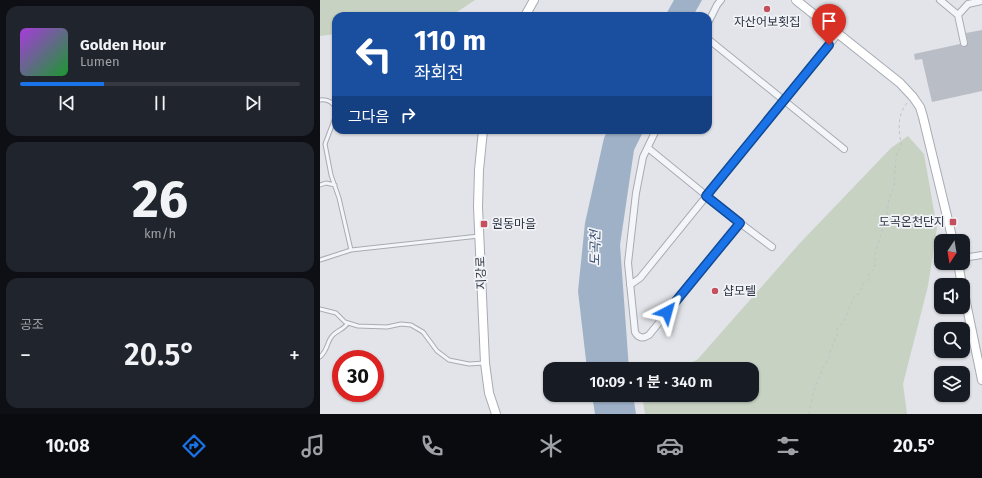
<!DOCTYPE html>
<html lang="ko">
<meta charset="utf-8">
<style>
:root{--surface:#171b24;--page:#20242c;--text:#f1f3f6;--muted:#9ea1a6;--line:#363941;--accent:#1a73e8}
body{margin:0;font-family:"Fira Sans","Noto Sans KR",sans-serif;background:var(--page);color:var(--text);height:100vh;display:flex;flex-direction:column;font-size:15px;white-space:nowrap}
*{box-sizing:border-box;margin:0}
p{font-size:13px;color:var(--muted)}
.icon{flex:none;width:22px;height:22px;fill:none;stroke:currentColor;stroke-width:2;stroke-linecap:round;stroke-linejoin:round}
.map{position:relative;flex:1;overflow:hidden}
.panel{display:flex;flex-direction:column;gap:6px;padding:6px;background:#0d0f14;width:320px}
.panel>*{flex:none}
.hud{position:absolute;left:12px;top:12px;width:380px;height:122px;border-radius:12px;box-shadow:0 1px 3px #0004;background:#1a4fa0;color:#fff;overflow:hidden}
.needle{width:26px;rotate:192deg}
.controls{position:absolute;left:614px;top:234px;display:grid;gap:8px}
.controls a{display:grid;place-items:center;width:36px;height:36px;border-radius:8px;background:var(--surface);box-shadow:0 1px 3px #0004;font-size:20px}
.speed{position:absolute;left:12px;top:350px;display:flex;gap:8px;font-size:20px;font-weight:700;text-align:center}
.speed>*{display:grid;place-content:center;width:52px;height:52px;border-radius:50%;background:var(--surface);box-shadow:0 1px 3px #0004;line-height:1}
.speed .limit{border:6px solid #d22;background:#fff;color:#111}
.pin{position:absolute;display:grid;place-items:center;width:34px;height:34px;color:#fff;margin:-41px -17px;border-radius:50% 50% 50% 0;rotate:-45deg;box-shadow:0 0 4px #0007}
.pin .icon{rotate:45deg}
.me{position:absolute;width:44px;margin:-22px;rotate:39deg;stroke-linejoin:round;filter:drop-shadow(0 0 3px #0008)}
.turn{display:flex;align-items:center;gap:14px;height:84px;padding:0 16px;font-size:18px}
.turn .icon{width:52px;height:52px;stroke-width:2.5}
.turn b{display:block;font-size:28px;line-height:34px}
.then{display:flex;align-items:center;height:38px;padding:0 16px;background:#0003;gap:8px;font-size:15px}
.big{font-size:30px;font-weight:600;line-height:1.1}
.panel .tile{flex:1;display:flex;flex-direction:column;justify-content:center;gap:6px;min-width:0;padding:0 14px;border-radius:12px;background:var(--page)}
.panel .dial{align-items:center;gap:0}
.dial b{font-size:52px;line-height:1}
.song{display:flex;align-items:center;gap:12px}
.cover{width:48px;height:48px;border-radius:6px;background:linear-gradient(135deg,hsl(280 70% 55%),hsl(130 70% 35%))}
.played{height:4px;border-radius:2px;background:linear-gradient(90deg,var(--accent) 30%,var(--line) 30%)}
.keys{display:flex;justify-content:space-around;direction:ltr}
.heat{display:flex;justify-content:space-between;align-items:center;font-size:22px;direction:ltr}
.trip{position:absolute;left:223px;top:362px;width:216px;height:40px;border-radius:12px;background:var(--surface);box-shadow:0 1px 3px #0004;font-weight:600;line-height:40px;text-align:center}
.dock{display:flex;height:64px;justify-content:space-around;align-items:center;background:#090b0e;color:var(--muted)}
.dock .icon{width:28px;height:28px}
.dock .on{color:var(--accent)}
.dock b{font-size:18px;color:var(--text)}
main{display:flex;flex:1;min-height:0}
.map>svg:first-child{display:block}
.green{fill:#c7d2c3}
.water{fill:#9fb1c7}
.building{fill:#b9bdc6}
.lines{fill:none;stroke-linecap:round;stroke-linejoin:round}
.lane-casing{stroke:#a7abb3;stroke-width:5}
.street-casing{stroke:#a7abb3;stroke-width:8}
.secondary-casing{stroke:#a7abb3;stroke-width:10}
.path{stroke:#c0c2c8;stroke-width:1;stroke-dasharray:3 3;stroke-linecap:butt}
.lane{stroke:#f4f5f8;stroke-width:3}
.street{stroke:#f4f5f8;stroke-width:6}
.secondary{stroke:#fff;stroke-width:8}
.route-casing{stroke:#114b97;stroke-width:10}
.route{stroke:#1a73e8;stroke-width:7}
.poi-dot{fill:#c5505d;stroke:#f1f3f7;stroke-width:1.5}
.labels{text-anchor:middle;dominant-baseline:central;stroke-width:3.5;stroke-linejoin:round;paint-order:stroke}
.poi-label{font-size:12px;fill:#2b3240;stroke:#f1f3f7;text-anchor:start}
.street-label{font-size:12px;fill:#2b3240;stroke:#f1f3f7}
.water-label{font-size:13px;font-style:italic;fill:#384f71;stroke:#f1f3f7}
</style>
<main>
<section class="panel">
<div class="tile">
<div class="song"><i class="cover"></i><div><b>Golden Hour</b><p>Lumen</p></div></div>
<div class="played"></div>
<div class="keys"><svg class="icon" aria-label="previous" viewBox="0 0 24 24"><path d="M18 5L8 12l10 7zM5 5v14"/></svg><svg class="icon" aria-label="pause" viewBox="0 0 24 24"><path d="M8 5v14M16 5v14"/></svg><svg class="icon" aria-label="next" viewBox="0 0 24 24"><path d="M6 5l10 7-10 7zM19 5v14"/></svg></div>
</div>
<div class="tile dial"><b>26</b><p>km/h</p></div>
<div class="tile"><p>공조</p>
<div class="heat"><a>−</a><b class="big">20.5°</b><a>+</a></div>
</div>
</section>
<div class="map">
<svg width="662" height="414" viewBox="0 0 662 414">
<rect width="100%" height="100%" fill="#e2e4e9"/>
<path class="green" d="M0,0H155L131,16H16V34L0,36Z
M588,136L604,154L617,228L608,286L583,384L587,414H325L322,395H432V369H354L377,360L480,243L571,148Z"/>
<path class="water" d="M354,0H382L373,16H345Z
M288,130H324L314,150L300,245L309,369H267L258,291L265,223L284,138Z
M272,395H313L316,414H275Z"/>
<path class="building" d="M662,30V91L612,102L602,59L595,60L594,54L640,44L642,47H645L648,44L646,33Z"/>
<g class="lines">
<defs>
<path id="lane" d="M0,100C8,99 13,102 16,109
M16,115L5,144L11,175L19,198L31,250
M0,185L6,183L15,185
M0,260L31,250L159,236
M0,309L16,313L25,322L38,326L67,327L81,324L91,325L103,332L117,351L129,360L149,364L164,363
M0,357C9,349 6,342 13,335C18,330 24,329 28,323"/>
<path id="street" d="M620,0L638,15L644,43
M638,15L648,4L662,1
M388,23L397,5L401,0
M388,39L524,149
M336,130L323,157L316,193L308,263L315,332C318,338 323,339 329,335L420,223
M328,148L420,223L452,247
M643,258L662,255
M310,285L320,278L518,34"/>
<path id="secondary" d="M476,0L580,83L593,97L600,107L603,117L633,241
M205,16L214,0
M163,130L159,170L158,207L165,363L169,393L176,414
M638,263L642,285
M643,288L662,380"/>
</defs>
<use href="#lane" class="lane-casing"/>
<use href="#street" class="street-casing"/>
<use href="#secondary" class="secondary-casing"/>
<path class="path" d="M489,414L491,402L497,381L501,374L502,368L509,359V354L517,335V329L524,321L535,295L539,294L544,282L549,279V273L553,270L555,268V253L567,215L569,198L574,188L576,157L577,152L582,146C578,131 577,115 587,103"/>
<use href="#lane" class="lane"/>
<use href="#street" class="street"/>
<use href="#secondary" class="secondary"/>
</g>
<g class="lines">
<defs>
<path id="route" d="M347,312L420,223L386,196L509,45"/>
</defs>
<use href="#route" class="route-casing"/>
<use href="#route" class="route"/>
</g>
<g class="poi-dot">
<circle cx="447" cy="9" r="4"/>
<rect x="629" y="218" width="8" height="8" rx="2"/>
<rect x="160" y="220" width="8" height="8" rx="2"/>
<circle cx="395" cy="291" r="4"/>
</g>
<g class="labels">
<g class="poi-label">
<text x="447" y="22" text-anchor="middle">자산어보횟집</text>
<text x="625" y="222" text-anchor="end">도곡온천단지</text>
<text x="172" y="224">원동마을</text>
<text x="403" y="291">샵모텔</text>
</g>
<g class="street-label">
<text transform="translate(161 273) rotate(-92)">지강로</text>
</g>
<g class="water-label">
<text transform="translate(275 248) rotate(-89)">도곡천</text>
</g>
</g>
</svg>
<div class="controls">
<a><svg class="needle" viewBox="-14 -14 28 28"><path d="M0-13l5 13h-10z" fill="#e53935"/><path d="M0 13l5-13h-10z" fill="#9ea1a6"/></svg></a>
<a><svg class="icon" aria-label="sound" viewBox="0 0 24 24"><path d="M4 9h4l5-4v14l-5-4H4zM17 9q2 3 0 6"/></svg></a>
<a><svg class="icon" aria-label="search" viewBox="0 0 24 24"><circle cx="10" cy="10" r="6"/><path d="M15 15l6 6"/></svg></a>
<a><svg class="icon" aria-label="layers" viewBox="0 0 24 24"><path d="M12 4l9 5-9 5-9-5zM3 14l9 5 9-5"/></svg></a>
</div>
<div class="speed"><div class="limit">30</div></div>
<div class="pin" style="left:509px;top:45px;background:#d93025"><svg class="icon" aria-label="arrive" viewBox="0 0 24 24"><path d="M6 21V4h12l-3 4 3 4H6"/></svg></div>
<svg class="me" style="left:347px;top:312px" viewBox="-20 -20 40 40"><path d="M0-17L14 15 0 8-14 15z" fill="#1a73e8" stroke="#fff" stroke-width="4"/></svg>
<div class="trip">10:09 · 1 분 · 340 m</div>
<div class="hud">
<div class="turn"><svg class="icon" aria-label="left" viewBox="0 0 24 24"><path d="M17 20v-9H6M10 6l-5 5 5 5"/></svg><div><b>110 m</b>좌회전</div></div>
<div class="then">그다음<svg class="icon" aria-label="right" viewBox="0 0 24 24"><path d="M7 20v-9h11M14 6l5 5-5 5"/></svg></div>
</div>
</div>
</main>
<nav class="dock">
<b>10:08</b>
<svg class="icon on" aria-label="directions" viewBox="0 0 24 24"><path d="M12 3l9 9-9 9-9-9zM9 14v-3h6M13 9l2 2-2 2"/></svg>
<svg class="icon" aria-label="music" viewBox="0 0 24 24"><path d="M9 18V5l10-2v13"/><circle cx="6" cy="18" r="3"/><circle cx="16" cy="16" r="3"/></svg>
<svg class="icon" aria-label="phone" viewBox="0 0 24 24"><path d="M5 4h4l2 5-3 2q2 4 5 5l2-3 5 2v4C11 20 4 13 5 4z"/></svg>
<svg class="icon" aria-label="climate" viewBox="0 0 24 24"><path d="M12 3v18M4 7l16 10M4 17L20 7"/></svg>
<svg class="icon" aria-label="car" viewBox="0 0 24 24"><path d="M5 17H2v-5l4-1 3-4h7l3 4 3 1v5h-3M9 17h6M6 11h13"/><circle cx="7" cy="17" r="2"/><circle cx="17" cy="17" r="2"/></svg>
<svg class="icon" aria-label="filters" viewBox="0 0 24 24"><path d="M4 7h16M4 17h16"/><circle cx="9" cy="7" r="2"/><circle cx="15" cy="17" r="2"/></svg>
<b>20.5°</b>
</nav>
